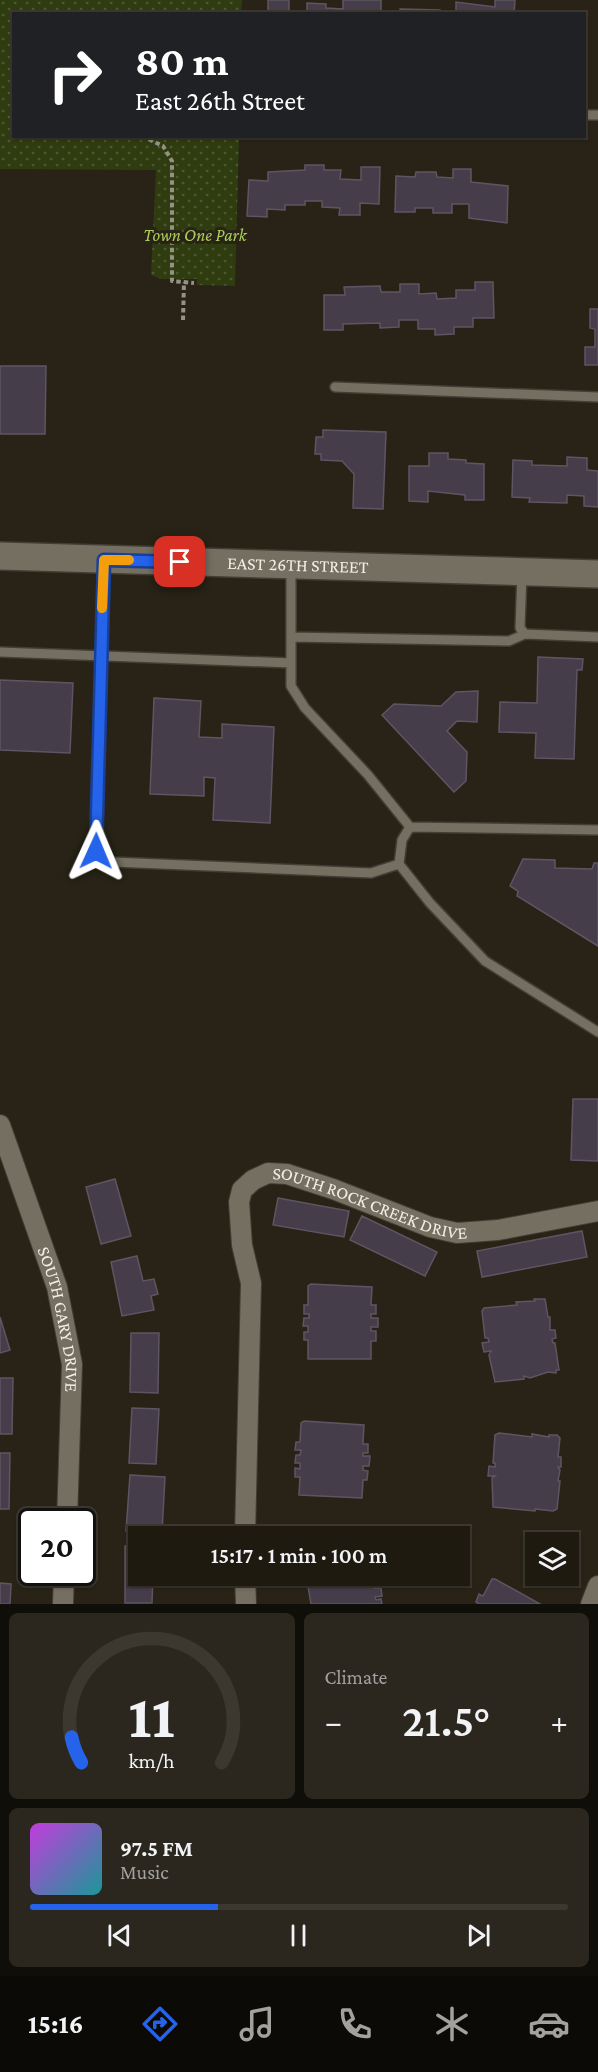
<!DOCTYPE html>
<meta charset="utf-8">
<style>
:root{--surface:#1e1a10;--page:#2b271e;--text:#f1f3f6;--muted:#a1a19f;--line:#3c3830;--accent:#2563eb}
body{margin:0;font-family:"Crimson Pro",serif;background:var(--page);color:var(--text);height:100vh;display:flex;flex-direction:column;font-size:22px;white-space:nowrap}
*{box-sizing:border-box;margin:0}
p{font-size:20px;color:var(--muted)}
.icon{flex:none;width:33px;height:33px;fill:none;stroke:currentColor;stroke-width:2;stroke-linecap:round;stroke-linejoin:round}
.map{position:relative;height:1604px;overflow:hidden}
.details{display:flex;flex-direction:column;gap:9px;padding:9px;background:#100e09;flex:1}
.details>*{flex:none}
.guide{position:absolute;left:12px;top:12px;width:574px;height:126px;border-radius:0px;box-shadow:0 2px 4px #0004,0 0 0 2px var(--line);background:#202124;color:#fff;overflow:hidden}
.controls{position:absolute;left:525px;top:1532px;display:grid;gap:12px}
.controls a{display:grid;place-items:center;width:54px;height:54px;border-radius:0px;background:var(--surface);box-shadow:0 2px 4px #0004,0 0 0 2px var(--line);font-size:30px}
.speed{position:absolute;left:18px;top:1508px;display:flex;gap:12px;font-size:30px;font-weight:700;text-align:center}
.speed>*{display:grid;place-content:center;width:78px;height:78px;border-radius:50%;background:var(--surface);box-shadow:0 2px 4px #0004,0 0 0 2px var(--line);line-height:1}
.speed .limit{border:3px solid #111;border-radius:9px;background:#fff;color:#111}
.pin{position:absolute;display:grid;place-items:center;width:51px;height:51px;color:#fff;margin:-26px;border-radius:12px;box-shadow:0 3px 9px #0006}
.me{position:absolute;width:66px;margin:-33px;rotate:1deg;stroke-linejoin:round;filter:drop-shadow(0 0 4px #0008)}
.turn{display:flex;align-items:center;gap:21px;height:126px;padding:0 24px;font-size:27px}
.turn .icon{width:78px;height:78px;stroke-width:2.5}
.turn b{display:block;font-size:42px;line-height:51px}
.big{font-size:45px;font-weight:600;line-height:1.1}
.details .card{flex:1;display:flex;flex-direction:column;justify-content:center;gap:9px;min-width:0;padding:0 21px;border-radius:9px;background:var(--page)}
.details .dial{align-items:center;gap:0}
.dial svg{height:156px;overflow:visible;fill:none;stroke:var(--line);stroke-width:7;stroke-linecap:round;text-anchor:middle}
.dial text{fill:var(--text);stroke:none}
.song{display:flex;align-items:center;gap:18px}
.cover{width:72px;height:72px;border-radius:9px;background:linear-gradient(135deg,hsl(290 70% 55%),hsl(180 70% 35%))}
.played{height:6px;border-radius:3px;background:linear-gradient(90deg,var(--accent) 35%,var(--line) 35%)}
.keys{display:flex;justify-content:space-around;direction:ltr}
.heat{display:flex;justify-content:space-between;align-items:center;font-size:33px;direction:ltr}
.details .tiles{flex:1;display:grid;gap:9px;grid-template-columns:1fr 1fr}
.card:last-child{grid-column:span 2}
.trip{position:absolute;left:128px;top:1526px;width:342px;height:60px;border-radius:0px;background:var(--surface);box-shadow:0 2px 4px #0004,0 0 0 2px var(--line);font-weight:600;line-height:60px;text-align:center}
.tabs{display:flex;height:96px;justify-content:space-around;align-items:center;background:#0c0a06;color:var(--muted)}
.tabs .icon{width:42px;height:42px}
.tabs .current{color:var(--accent)}
.tabs b{font-size:27px;color:var(--text)}
.map>svg:first-child{display:block}
.park{fill:url(#park-dots)}
.building{fill:#453d49;stroke:#5e5562;stroke-width:1.5}
.lines{fill:none;stroke-linecap:round;stroke-linejoin:round}
.service-casing{stroke:#423e35;stroke-width:12}
.minor-casing{stroke:#423e35;stroke-width:22}
.secondary-casing{stroke:#423e35;stroke-width:30}
.path{stroke:#959187;stroke-width:4;stroke-dasharray:4.5 3;stroke-linecap:butt}
.service{stroke:#756f61;stroke-width:9}
.minor{stroke:#756f61;stroke-width:20}
.secondary{stroke:#756f61;stroke-width:27}
.route-casing{stroke:#184099;stroke-width:15}
.route{stroke:#2563eb;stroke-width:10}
.slow{stroke:#f59e0b;stroke-width:10}
.labels{text-anchor:middle;dominant-baseline:central;stroke-width:6;stroke-linejoin:round;paint-order:stroke}
.park-label{font-size:18px;font-style:italic;fill:#aace58;stroke:#282316}
.street-label{font-size:18px;fill:#f0ede5;stroke:#282316}
</style>
<div class="map">
<svg width="598" height="1604" viewBox="0 0 598 1604">
<defs>
<pattern id="park-dots" width="8" height="8" patternUnits="userSpaceOnUse" patternTransform="scale(1.5)"><rect width="8" height="8" fill="#2f3c0f"/><path d="M2 2h.1M6 6h.1" fill="none" stroke="#4d5832" stroke-width="1.8" stroke-linecap="round"/></pattern>
</defs>
<rect width="100%" height="100%" fill="#282316"/>
<path class="park" d="M0,0H242L241,13L14,14V136L239,137L235,286L197,285V279H161L151,275L156,170L0,169Z"/>
<path class="building" d="M268,0H289V11L307,12V3L326,4V8L343,9V0H381V14H268Z
M495,0H515L514,14H456V2L495,7Z
M400,9L440,10V14H400Z
M305,165H324V170H341L340,179L361,180V167H380L379,204L360,203V215H339L340,208L322,207V201H305V205H285V210L267,209V217L247,216L249,180L268,181V172L305,170Z
M453,169H471V182L508,186L507,223L469,218V204H452V213H433V208H415V212H395L396,176L415,177L416,172H436L437,177L453,178Z
M475,282H493L494,318H473V327H454V334L435,335V329H418V320H399V327L380,328V323L343,324V330H324V295H345L344,287L380,286L381,292H400V284H419V294L436,293L437,299L456,298V290H475Z
M590,309H598V365H585V347H595V329L590,328Z
M0,366H46L45,434H0Z
M323,430L386,432L383,509L353,508L354,474L342,461L321,460V454H315L316,437H323Z
M429,453H448V459L466,460V463L484,464V500H465V495L428,491V502L409,501V466H429Z
M567,457L587,458V470L598,471V507L584,506V496L567,495V503L529,502L530,498L512,497L513,460L532,461V465L567,466Z
M538,657L583,659L582,670H577L574,759L535,758L536,733L499,732L500,702L537,703Z
M0,680L73,683L70,753L0,750Z
M478,691L477,722L457,721L447,731L467,752L466,781L454,792L382,715L394,704L441,706L456,692Z
M154,698L201,701L199,737L222,738V724L274,727L270,823L213,820L215,778L204,777V796L150,794Z
M523,859L555,860V868L592,869L594,863H598V946L517,896L518,891L510,886Z
M573,1099H598V1161L571,1160Z
M115,1179L131,1236L101,1244L86,1187Z
M278,1198L349,1211L344,1237L273,1225Z
M362,1216L437,1252L425,1276L350,1240Z
M582,1231L587,1257L482,1277L477,1251Z
M137,1256L143,1281L154,1279L158,1294L151,1296L154,1310L122,1316L111,1262Z
M311,1284L372,1287L371,1305H376V1314H371V1318H378V1327H371V1331H376V1341H371V1359H308V1340H304V1332H308V1326H303L304,1318H309V1314H304V1305H308V1286Z
M534,1299H545L548,1317H550V1330H555L556,1338L552,1339L553,1343H555L559,1370H556V1373L548,1372L530,1378L524,1376V1379L495,1382L489,1355L491,1351L484,1352L482,1343L489,1342L488,1338H485L482,1311L484,1308L517,1305L516,1302L535,1301Z
M0,1317L10,1350L0,1353Z
M131,1333H159L158,1393L130,1392Z
M0,1378H13L12,1434H0Z
M132,1408L159,1409L156,1464L129,1463Z
M304,1421L364,1425L363,1444H368V1453H363V1456H370L369,1466H363V1470L368,1471L367,1480H363L362,1498L299,1495L300,1477H295V1468L300,1469V1463H295L296,1455H300L301,1450H295L296,1442H300L301,1423Z
M499,1433L532,1437V1434L549,1437V1435H557L560,1438L558,1457H561V1467H558L560,1470L558,1481H560L557,1509L553,1511L535,1509V1511L493,1507L492,1478L495,1476H488L489,1466L495,1467V1463H493L495,1435Z
M0,1453H10L9,1509H0Z
M130,1475L165,1477L162,1533L126,1531Z
M125,1546H138V1575H153L152,1603H125Z
M306,1575L376,1576L377,1585H373L374,1588H381L382,1596L375,1597L376,1600L381,1599L382,1604H311Z
M492,1579H495L540,1604H479L476,1602L479,1594L483,1596Z
M0,1583L11,1584L10,1604H0Z"/>
<g class="lines">
<defs>
<path id="service" d="M585,115H598
M335,387L598,397
M104,562L96,851L113,862L371,873L399,864
M291,567V686L305,708L368,775L410,827
M522,573L520,628L525,634L598,637
M291,637L509,641L525,634
M0,652L291,663
M598,830L410,827L402,840L399,864L430,903L485,961L598,1032"/>
<g id="minor">
<path id="s1" d="M0,1125L57,1287L72,1364L67,1521"/>
<path id="s2" d="M245,1536L251,1283L242,1245L239,1202L242,1190L253,1180L268,1173L287,1174L333,1189L430,1227L457,1233L498,1230L598,1211"/>
<path d="M245,1575L246,1604"/>
<path d="M63,1604L64,1572"/>
<path d="M591,1604L598,1586"/>
</g>
<g id="secondary">
<path id="s3" d="M0,556L598,574"/>
</g>
</defs>
<use href="#service" class="service-casing"/>
<use href="#minor" class="minor-casing"/>
<use href="#secondary" class="secondary-casing"/>
<path class="path" d="M142,136L163,146L172,161V281L194,283
M183,320L184,282"/>
<use href="#service" class="service"/>
<use href="#minor" class="minor"/>
<use href="#secondary" class="secondary"/>
</g>
<g class="lines">
<defs>
<path id="route" d="M96,851L104,560L180,562"/>
</defs>
<use href="#route" class="route-casing"/>
<use href="#route" class="route"/>
<path class="slow" d="M102,608L104,560H129"/>
</g>
<g class="labels">
<g class="park-label">
<text x="195" y="235">Town One Park</text>
</g>
<g class="street-label">
<text stroke="none"><textPath href="#s3" startOffset="298">EAST 26TH STREET</textPath></text>
<text stroke="none"><textPath href="#s2" startOffset="486">SOUTH ROCK CREEK DRIVE</textPath></text>
<text stroke="none"><textPath href="#s1" startOffset="204">SOUTH GARY DRIVE</textPath></text>
</g>
</g>
</svg>
<div class="controls">
<a><svg class="icon" aria-label="layers" viewBox="0 0 24 24"><path d="M12 4l9 5-9 5-9-5zM3 14l9 5 9-5"/></svg></a>
</div>
<div class="speed"><div class="limit">20</div></div>
<div class="pin" style="left:180px;top:562px;background:#d93025"><svg class="icon" aria-label="arrive" viewBox="0 0 24 24"><path d="M6 21V4h12l-3 4 3 4H6"/></svg></div>
<svg class="me" style="left:96px;top:851px" viewBox="-20 -20 40 40"><path d="M0-17L14 15 0 8-14 15z" fill="#2563eb" stroke="#fff" stroke-width="4"/></svg>
<div class="trip">15:17 · 1 min · 100 m</div>
<div class="guide">
<div class="turn"><svg class="icon" aria-label="right" viewBox="0 0 24 24"><path d="M7 20v-9h11M14 6l5 5-5 5"/></svg><div><b>80 m</b>East 26th Street</div></div>
</div>
</div>
<section class="details">
<div class="tiles">
<div class="card dial"><svg viewBox="0 0 100 80">
<path d="M14 69A42 42 0 1 1 86 69"/>
<path d="M14 69A42 42 0 0 1 9 56" stroke="#2563eb"/>
<text x="50" y="56" font-size="32" font-weight="700">11</text>
<text x="50" y="72" font-size="11">km/h</text>
</svg></div>
<div class="card"><p>Climate</p>
<div class="heat"><a>−</a><b class="big">21.5°</b><a>+</a></div>
</div>
<div class="card">
<div class="song"><i class="cover"></i><div><b>97.5 FM</b><p>Music</p></div></div>
<div class="played"></div>
<div class="keys"><svg class="icon" aria-label="previous" viewBox="0 0 24 24"><path d="M18 5L8 12l10 7zM5 5v14"/></svg><svg class="icon" aria-label="pause" viewBox="0 0 24 24"><path d="M8 5v14M16 5v14"/></svg><svg class="icon" aria-label="next" viewBox="0 0 24 24"><path d="M6 5l10 7-10 7zM19 5v14"/></svg></div>
</div>
</div>
</section>
<nav class="tabs">
<b>15:16</b>
<svg class="icon current" aria-label="directions" viewBox="0 0 24 24"><path d="M12 3l9 9-9 9-9-9zM9 14v-3h6M13 9l2 2-2 2"/></svg>
<svg class="icon" aria-label="music" viewBox="0 0 24 24"><path d="M9 18V5l10-2v13"/><circle cx="6" cy="18" r="3"/><circle cx="16" cy="16" r="3"/></svg>
<svg class="icon" aria-label="phone" viewBox="0 0 24 24"><path d="M5 4h4l2 5-3 2q2 4 5 5l2-3 5 2v4C11 20 4 13 5 4z"/></svg>
<svg class="icon" aria-label="climate" viewBox="0 0 24 24"><path d="M12 3v18M4 7l16 10M4 17L20 7"/></svg>
<svg class="icon" aria-label="car" viewBox="0 0 24 24"><path d="M5 17H2v-5l4-1 3-4h7l3 4 3 1v5h-3M9 17h6M6 11h13"/><circle cx="7" cy="17" r="2"/><circle cx="17" cy="17" r="2"/></svg>
</nav>
